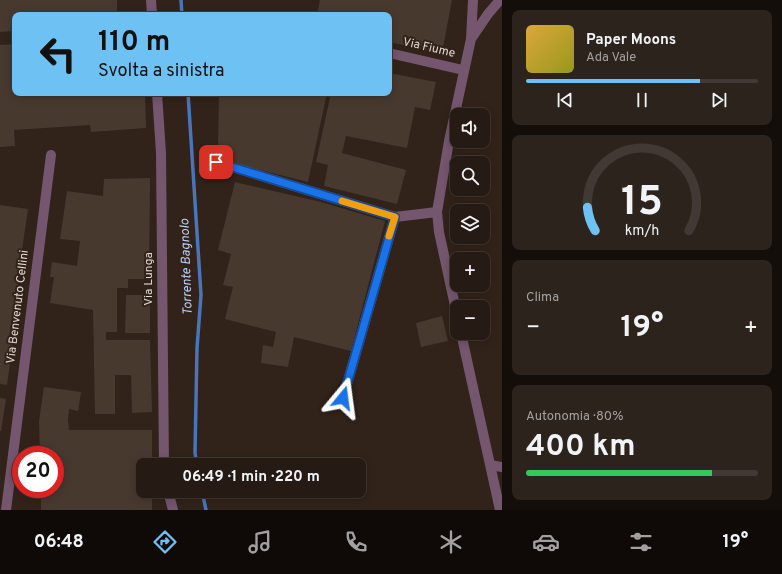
<!DOCTYPE html>
<html lang="it">
<meta charset="utf-8">
<style>
:root{--surface:#251a14;--page:#2d231d;--text:#f1f3f6;--muted:#a3a1a0;--line:#423834;--accent:#6ec2f3}
body{margin:0;font-family:Overpass,sans-serif;background:var(--page);color:var(--text);height:100vh;display:flex;flex-direction:column;font-size:15px;white-space:nowrap}
*{box-sizing:border-box;margin:0}
p{font-size:13px;color:var(--muted)}
.icon{flex:none;width:22px;height:22px;fill:none;stroke:currentColor;stroke-width:2;stroke-linecap:round;stroke-linejoin:round}
.map{position:relative;flex:1;overflow:hidden}
.side{display:flex;flex-direction:column;gap:10px;padding:10px;background:#140e0b;width:280px}
.side>*{flex:none}
.banner{position:absolute;left:12px;top:12px;width:380px;height:84px;border-radius:8px;box-shadow:0 2px 10px #0003,0 0 0 1px var(--line);background:#6ec2f3;color:#111;overflow:hidden}
.buttons{position:absolute;left:450px;top:108px;display:grid;gap:8px}
.buttons a{display:grid;place-items:center;width:40px;height:40px;border-radius:8px;background:var(--surface);box-shadow:0 2px 10px #0003,0 0 0 1px var(--line);font-size:20px}
.speed{position:absolute;left:12px;top:446px;display:flex;gap:8px;font-size:20px;font-weight:700;text-align:center}
.speed>*{display:grid;place-content:center;width:52px;height:52px;border-radius:50%;background:var(--surface);box-shadow:0 2px 10px #0003,0 0 0 1px var(--line);line-height:1}
.speed .limit{border:6px solid #d22;background:#fff;color:#111}
.pin{position:absolute;display:grid;place-items:center;width:34px;height:34px;color:#fff;margin:-17px;border-radius:8px;box-shadow:0 2px 6px #0006}
.me{position:absolute;width:44px;margin:-22px;rotate:16deg;stroke-linejoin:round;filter:drop-shadow(0 0 3px #0008)}
.turn{display:flex;align-items:center;gap:14px;height:84px;padding:0 20px;font-size:18px}
.turn .icon{width:52px;height:52px;stroke-width:2.5}
.turn b{display:block;font-size:28px;line-height:34px}
.big{font-size:30px;font-weight:700;line-height:1.1}
.side .card{flex:1;display:flex;flex-direction:column;justify-content:center;gap:6px;min-width:0;padding:0 14px;border-radius:8px;background:var(--page)}
.side .dial{align-items:center;gap:0}
.dial svg{height:104px;overflow:visible;fill:none;stroke:var(--line);stroke-width:7;stroke-linecap:round;text-anchor:middle}
.dial text{fill:var(--text);stroke:none}
.song{display:flex;align-items:center;gap:12px}
.cover{width:48px;height:48px;border-radius:6px;background:linear-gradient(135deg,hsl(40 70% 55%),hsl(60 70% 35%))}
.played{height:4px;border-radius:2px;background:linear-gradient(90deg,var(--accent) 75%,var(--line) 75%)}
.keys{display:flex;justify-content:space-around;direction:ltr}
.heat{display:flex;justify-content:space-between;align-items:center;font-size:22px;direction:ltr}
.charge{height:6px;border-radius:3px;background:linear-gradient(90deg,#34c759 80%,var(--line) 0)}
.trip{position:absolute;left:136px;top:458px;width:230px;height:40px;border-radius:8px;background:var(--surface);box-shadow:0 2px 10px #0003,0 0 0 1px var(--line);font-weight:700;line-height:40px;text-align:center}
.tabs{display:flex;height:64px;justify-content:space-around;align-items:center;background:#0f0a08;color:var(--muted)}
.tabs .icon{width:28px;height:28px}
.tabs .selected{color:var(--accent)}
.tabs b{font-size:18px;color:var(--text)}
main{display:flex;flex:1;min-height:0}
.map>svg:first-child{display:block}
.lines{fill:none;stroke-linecap:round;stroke-linejoin:round}
.stream{stroke:#4a75ba;stroke-width:3.5}
.building{fill:#48392f}
.minor{stroke:#74566e;stroke-width:10}
.route-casing{stroke:#114b97;stroke-width:10}
.route{stroke:#1a73e8;stroke-width:7}
.slow{stroke:#f59e0b;stroke-width:7}
.labels{text-anchor:middle;dominant-baseline:central;stroke-width:4;stroke-linejoin:round;paint-order:stroke}
.street-label{font-size:12px;fill:#e2d9d2;stroke:#31231a}
.water-label{font-size:13px;font-style:italic;fill:#b8d0f6;stroke:#31231a}
</style>
<main>
<div class="map">
<svg width="502" height="510" viewBox="0 0 502 510">
<rect width="100%" height="100%" fill="#31231a"/>
<g class="lines">
<path class="stream" d="M181,0L182,15
M188,93L201,295L197,348L195,453L197,465
M202,491L206,510"/>
</g>
<path class="building" d="M0,0H117V15H15V31L0,32Z
M320,0H452L442,53L389,42V15H317Z
M15,44V93H145L146,128L91,132L90,125L14,130L15,146L0,147V45Z
M389,73L436,82L430,110L415,107L407,148L346,136L342,153L406,170L397,204L324,186L328,165L316,162L331,93H389Z
M219,93H327L308,182L220,160L223,150L218,149Z
M150,178L149,279H128V288H117V332H106V340H150L152,412L132,413L131,375H115V414H95L93,310L50,303L54,277H50L52,262L77,266L80,241L60,239L67,191L103,196L104,179Z
M235,182L321,202L385,221L351,351L294,337L288,367L261,363L263,345L273,347L276,332L225,319L233,287L223,285L231,254L218,250Z
M0,205L28,209L9,339L13,340L7,385L0,384Z
M126,295H150V333H125Z
M442,316L448,341L421,347L416,323Z
M44,387L81,392L78,411L69,409L68,420L69,430H152V465H143V491H152V510H41V489H55V455H40L39,421Z
M0,398L6,399L1,431H0Z"/>
<g class="lines">
<path class="minor" d="M151,0L152,15
M471,39L488,14L500,0
M389,53L463,70
M157,93L161,153L164,465
M216,162L395,217L437,212
M457,315L439,232L437,212L449,141L471,39L473,0
M461,333L500,510
M343,398L395,217
M490,465L502,467
M168,491L173,510
M6,510L51,155"/>
</g>
<g class="lines">
<defs>
<path id="route" d="M216,162L395,217L343,398"/>
</defs>
<use href="#route" class="route-casing"/>
<use href="#route" class="route"/>
<path class="slow" d="M342,201L395,217L389,236"/>
</g>
<g class="labels">
<g class="street-label">
<text transform="translate(429 48) rotate(13)">Via Fiume</text>
<text transform="translate(149 279) rotate(-90)">Via Lunga</text>
<text transform="translate(18 307) rotate(-83)">Via Benvenuto Cellini</text>
</g>
<g class="water-label">
<text transform="translate(187 267) rotate(-92)">Torrente Bagnolo</text>
</g>
</g>
</svg>
<div class="buttons">
<a><svg class="icon" aria-label="sound" viewBox="0 0 24 24"><path d="M4 9h4l5-4v14l-5-4H4zM17 9q2 3 0 6"/></svg></a>
<a><svg class="icon" aria-label="search" viewBox="0 0 24 24"><circle cx="10" cy="10" r="6"/><path d="M15 15l6 6"/></svg></a>
<a><svg class="icon" aria-label="layers" viewBox="0 0 24 24"><path d="M12 4l9 5-9 5-9-5zM3 14l9 5 9-5"/></svg></a>
<a>+</a>
<a>−</a>
</div>
<div class="speed"><div class="limit">20</div></div>
<div class="pin" style="left:216px;top:162px;background:#d93025"><svg class="icon" aria-label="arrive" viewBox="0 0 24 24"><path d="M6 21V4h12l-3 4 3 4H6"/></svg></div>
<svg class="me" style="left:343px;top:398px" viewBox="-20 -20 40 40"><path d="M0-17L14 15 0 8-14 15z" fill="#1a73e8" stroke="#fff" stroke-width="4"/></svg>
<div class="trip">06:49 · 1 min · 220 m</div>
<div class="banner">
<div class="turn"><svg class="icon" aria-label="left" viewBox="0 0 24 24"><path d="M17 20v-9H6M10 6l-5 5 5 5"/></svg><div><b>110 m</b>Svolta a sinistra</div></div>
</div>
</div>
<section class="side">
<div class="card">
<div class="song"><i class="cover"></i><div><b>Paper Moons</b><p>Ada Vale</p></div></div>
<div class="played"></div>
<div class="keys"><svg class="icon" aria-label="previous" viewBox="0 0 24 24"><path d="M18 5L8 12l10 7zM5 5v14"/></svg><svg class="icon" aria-label="pause" viewBox="0 0 24 24"><path d="M8 5v14M16 5v14"/></svg><svg class="icon" aria-label="next" viewBox="0 0 24 24"><path d="M6 5l10 7-10 7zM19 5v14"/></svg></div>
</div>
<div class="card dial"><svg viewBox="0 0 100 80">
<path d="M14 69A42 42 0 1 1 86 69"/>
<path d="M14 69A42 42 0 0 1 8 51" stroke="#6ec2f3"/>
<text x="50" y="56" font-size="32" font-weight="700">15</text>
<text x="50" y="72" font-size="11">km/h</text>
</svg></div>
<div class="card"><p>Clima</p>
<div class="heat"><a>−</a><b class="big">19°</b><a>+</a></div>
</div>
<div class="card"><p>Autonomia · 80%</p><b class="big">400 km</b><div class="charge"></div></div>
</section>
</main>
<nav class="tabs">
<b>06:48</b>
<svg class="icon selected" aria-label="directions" viewBox="0 0 24 24"><path d="M12 3l9 9-9 9-9-9zM9 14v-3h6M13 9l2 2-2 2"/></svg>
<svg class="icon" aria-label="music" viewBox="0 0 24 24"><path d="M9 18V5l10-2v13"/><circle cx="6" cy="18" r="3"/><circle cx="16" cy="16" r="3"/></svg>
<svg class="icon" aria-label="phone" viewBox="0 0 24 24"><path d="M5 4h4l2 5-3 2q2 4 5 5l2-3 5 2v4C11 20 4 13 5 4z"/></svg>
<svg class="icon" aria-label="climate" viewBox="0 0 24 24"><path d="M12 3v18M4 7l16 10M4 17L20 7"/></svg>
<svg class="icon" aria-label="car" viewBox="0 0 24 24"><path d="M5 17H2v-5l4-1 3-4h7l3 4 3 1v5h-3M9 17h6M6 11h13"/><circle cx="7" cy="17" r="2"/><circle cx="17" cy="17" r="2"/></svg>
<svg class="icon" aria-label="filters" viewBox="0 0 24 24"><path d="M4 7h16M4 17h16"/><circle cx="9" cy="7" r="2"/><circle cx="15" cy="17" r="2"/></svg>
<b>19°</b>
</nav>
